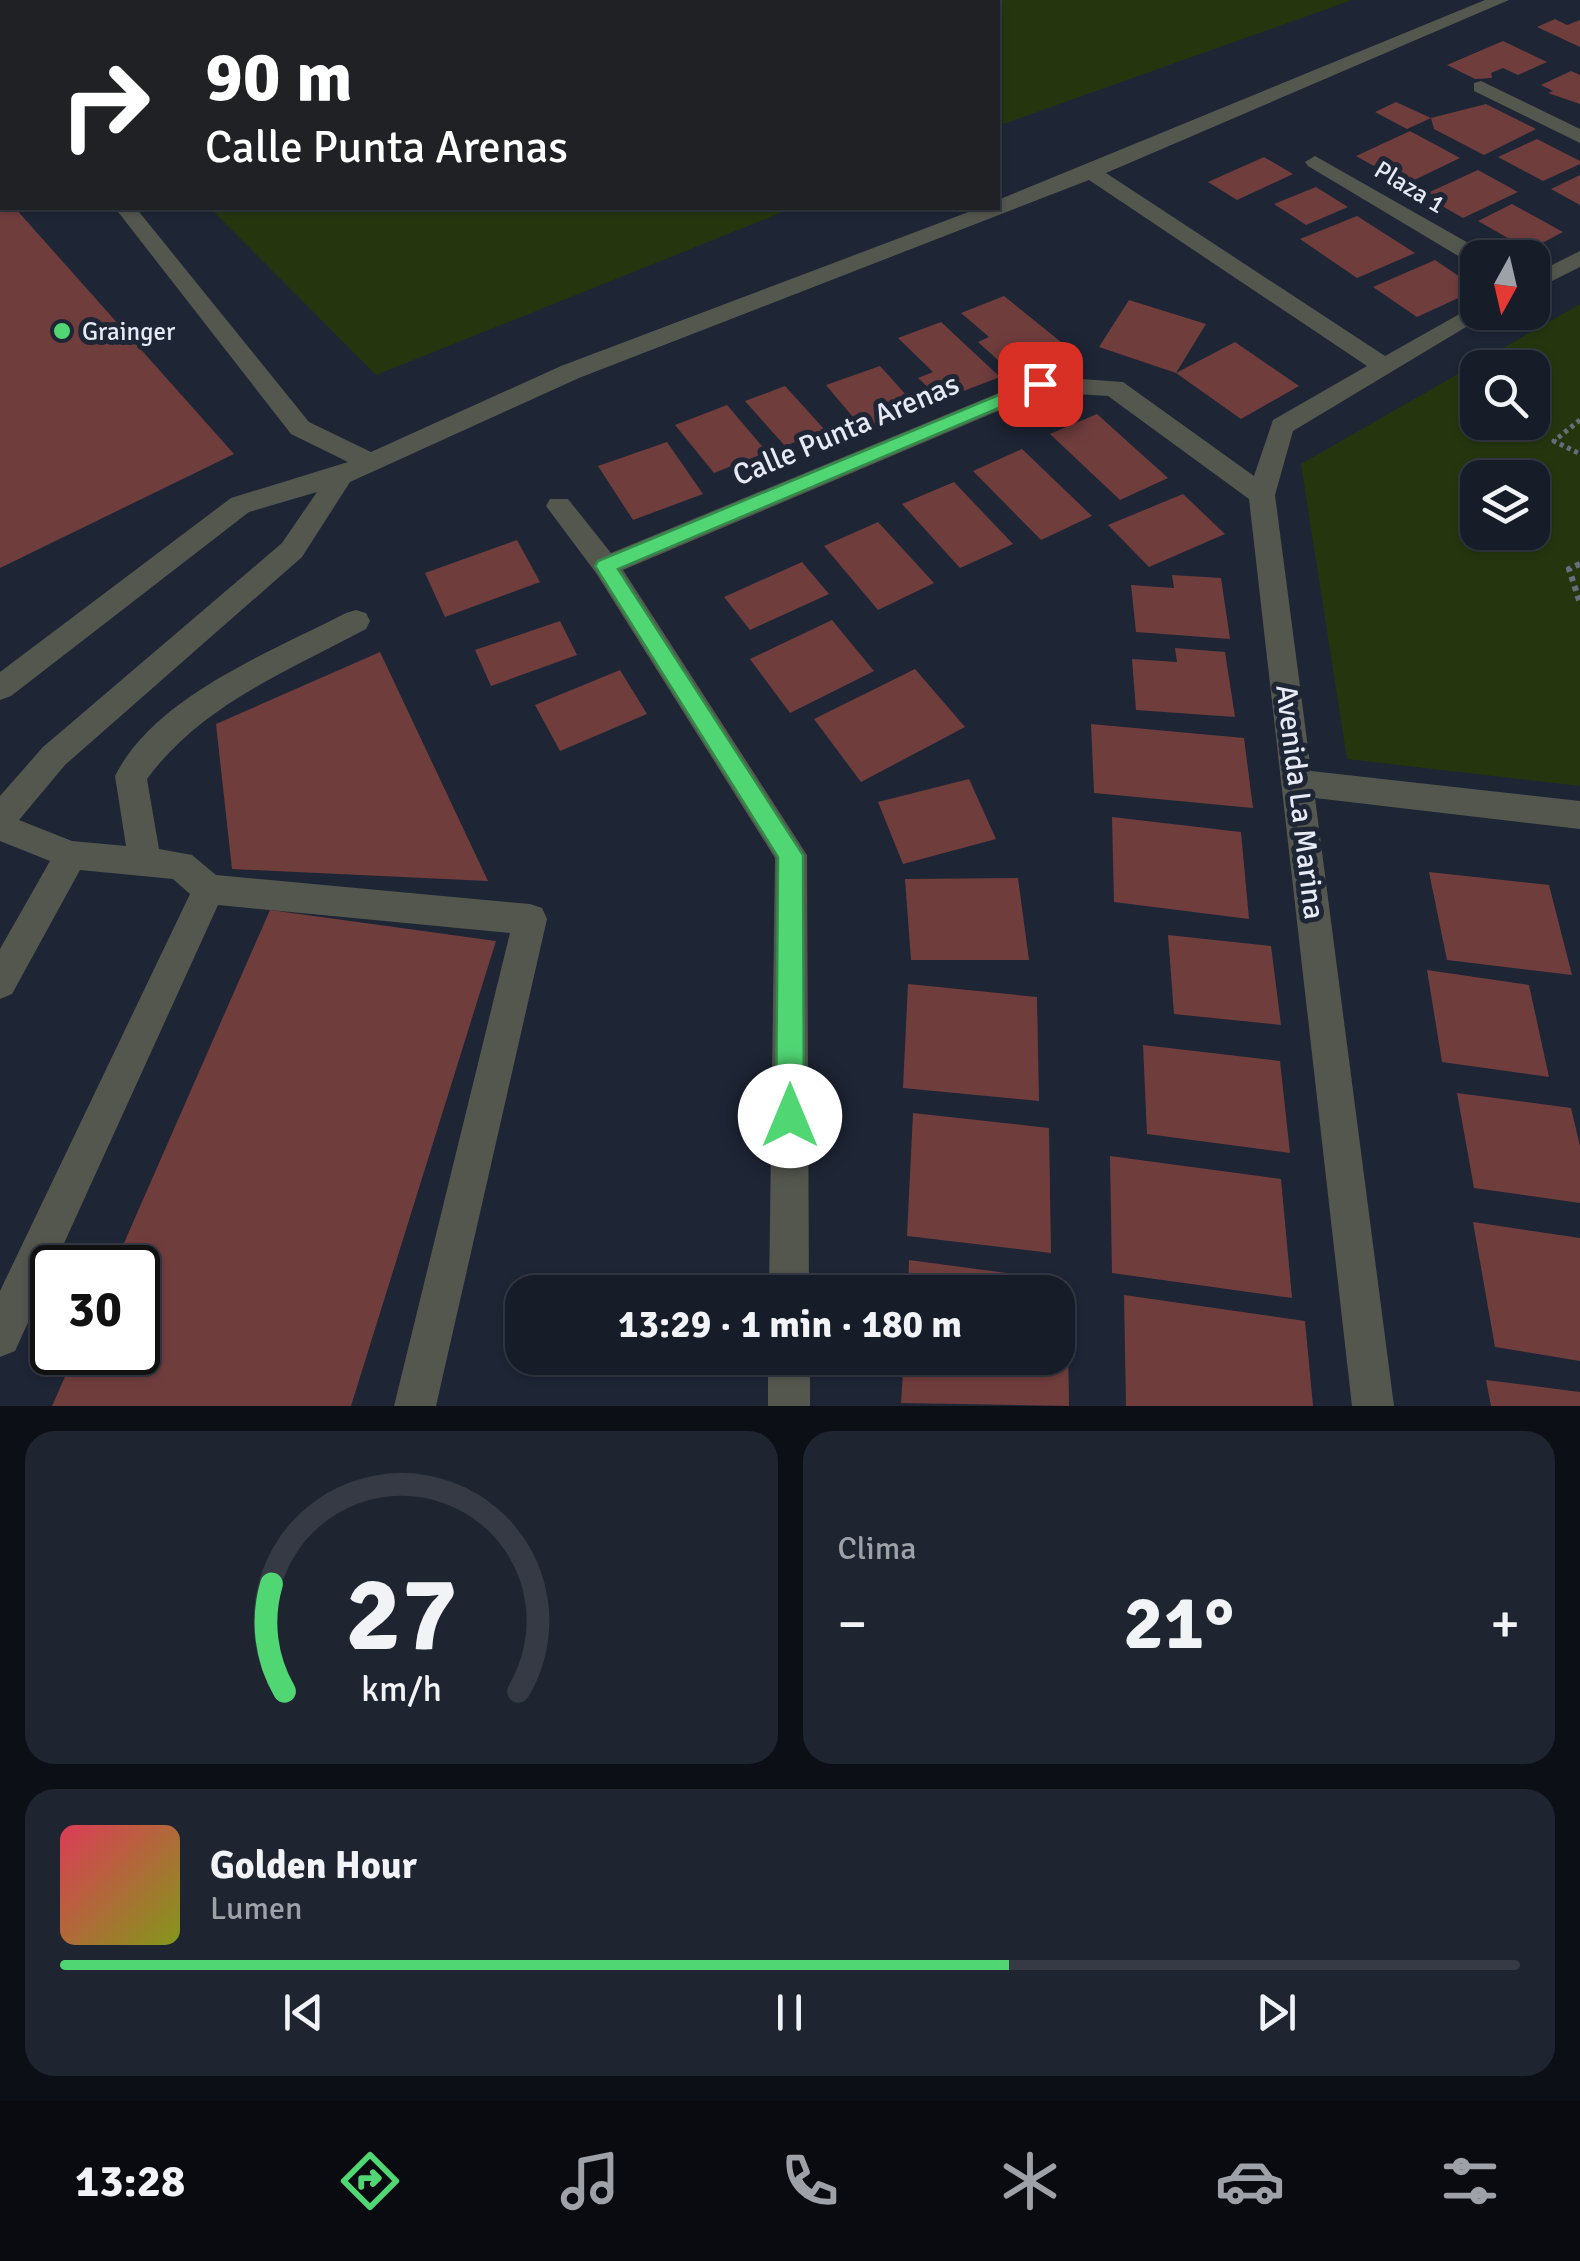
<!DOCTYPE html>
<html lang="es">
<meta charset="utf-8">
<style>
:root{--surface:#161c28;--page:#1f2530;--text:#f1f3f6;--muted:#9ea1a8;--line:#353a45;--accent:#51d674}
body{margin:0;font-family:Signika,sans-serif;background:var(--page);color:var(--text);height:100vh;display:flex;flex-direction:column;font-size:38px;white-space:nowrap}
*{box-sizing:border-box;margin:0}
p{font-size:32px;color:var(--muted)}
.icon{flex:none;width:55px;height:55px;fill:none;stroke:currentColor;stroke-width:2;stroke-linecap:round;stroke-linejoin:round}
.map{position:relative;height:1406px;overflow:hidden}
.side{display:flex;flex-direction:column;gap:25px;padding:25px;background:#0c0f16;flex:1}
.side>*{flex:none}
.guide{position:absolute;left:0px;top:0px;width:1000px;height:210px;box-shadow:0 2px 8px #0004,0 0 0 2px var(--line);background:#202124;color:#fff;overflow:hidden}
.needle{width:65px;rotate:188deg}
.fabs{position:absolute;left:1460px;top:240px;display:grid;gap:20px}
.fabs a{display:grid;place-items:center;width:90px;height:90px;border-radius:20px;background:var(--surface);box-shadow:0 2px 8px #0004,0 0 0 2px var(--line);font-size:50px}
.speed{position:absolute;left:30px;top:1245px;display:flex;gap:20px;font-size:50px;font-weight:700;text-align:center}
.speed>*{display:grid;place-content:center;width:130px;height:130px;border-radius:50%;background:var(--surface);box-shadow:0 2px 8px #0004,0 0 0 2px var(--line);line-height:1}
.speed .limit{border:5px solid #111;border-radius:15px;background:#fff;color:#111}
.pin{position:absolute;display:grid;place-items:center;width:85px;height:85px;color:#fff;margin:-42px;border-radius:20px;box-shadow:0 5px 15px #0006}
.me{position:absolute;width:110px;margin:-55px;rotate:0deg;stroke-linejoin:round;filter:drop-shadow(0 0 8px #0008)}
.turn{display:flex;align-items:center;gap:35px;height:210px;padding:0 40px;font-size:45px}
.turn .icon{width:130px;height:130px;stroke-width:2.5}
.turn b{display:block;font-size:70px;line-height:85px}
.big{font-size:75px;font-weight:700;line-height:1.1}
.side .widget{flex:1;display:flex;flex-direction:column;justify-content:center;gap:15px;min-width:0;padding:0 35px;border-radius:30px;background:var(--page)}
.side .dial{align-items:center;gap:0}
.dial svg{height:260px;overflow:visible;fill:none;stroke:var(--line);stroke-width:7;stroke-linecap:round;text-anchor:middle}
.dial text{fill:var(--text);stroke:none}
.song{display:flex;align-items:center;gap:30px}
.cover{width:120px;height:120px;border-radius:15px;background:linear-gradient(135deg,hsl(350 70% 55%),hsl(70 70% 35%))}
.played{height:10px;border-radius:5px;background:linear-gradient(90deg,var(--accent) 65%,var(--line) 65%)}
.keys{display:flex;justify-content:space-around;direction:ltr}
.heat{display:flex;justify-content:space-between;align-items:center;font-size:55px;direction:ltr}
.side .tiles{flex:1;display:grid;gap:25px;grid-template-columns:1fr 1fr}
.widget:last-child{grid-column:span 2}
.trip{position:absolute;left:505px;top:1275px;width:570px;height:100px;border-radius:30px;background:var(--surface);box-shadow:0 2px 8px #0004,0 0 0 2px var(--line);font-weight:700;line-height:100px;text-align:center}
.menu{display:flex;height:160px;justify-content:space-around;align-items:center;background:#090b10;color:var(--muted)}
.menu .icon{width:70px;height:70px}
.menu .current{color:var(--accent)}
.menu b{font-size:45px;color:var(--text)}
.map>svg:first-child{display:block}
.green{fill:#25360f;fill-rule:evenodd}
.building{fill:#703d3d}
.lines{fill:none;stroke-linecap:round;stroke-linejoin:round}
.path-far1{stroke:#676d7b;stroke-width:5;stroke-dasharray:4 4;stroke-linecap:butt}
.path{stroke:#676d7b;stroke-width:6;stroke-dasharray:5 5;stroke-linecap:butt}
.minor{fill:#54574e;fill-rule:evenodd}
.route{fill:#51d674;stroke:#358b4b;stroke-width:2.5}
.poi-dot{fill:#51d674;stroke:#1e2535;stroke-width:4}
.labels{text-anchor:middle;dominant-baseline:central;stroke-width:10;stroke-linejoin:round;paint-order:stroke}
.far-street-label{font-size:25px;fill:#e5eaf5;stroke:#1e2535}
.far-poi-label{font-size:25px;fill:#e5eaf5;stroke:#1e2535;text-anchor:start}
.street-label{font-size:30px;fill:#e5eaf5;stroke:#1e2535}
</style>
<div class="map">
<svg width="1580" height="1406" viewBox="0 0 1580 1406">
<rect width="100%" height="100%" fill="#1e2535"/>
<path class="green" d="M0,0H1352L998,126V2H2L0,138Z
M210,208H793L376,375Z
M1580,304V786L1347,759L1301,464ZM1478,368H1532V422H1478ZM1478,478H1532V532H1478Z"/>
<path class="building" d="M1555,19L1567,25L1580,20V47L1537,27Z
M1503,41L1547,62L1518,75L1503,68L1491,73L1492,78L1475,79L1447,65Z
M1571,71L1580,75V104L1548,93L1553,91L1541,85Z
M1396,102L1431,118L1407,129L1375,112Z
M1486,104L1536,129L1484,155L1434,129L1431,118Z
M1410,131L1460,158L1406,184L1356,156Z
M1537,139L1580,161V164L1543,181L1498,157Z
M1264,157L1293,174L1237,200L1208,182Z
M1478,170L1518,192L1463,218L1423,195Z
M1580,175V205L1551,189Z
M1316,187L1348,207L1306,225L1274,204Z
M1512,204L1563,232L1529,250L1478,221Z
M0,208H15L234,454L0,568Z
M1357,216L1415,253L1357,278L1300,239Z
M1435,260L1478,289L1417,317L1373,287Z
M1004,296L1066,346L1035,360L1025,351L1000,362L978,342L989,337L961,313Z
M1129,300L1206,324L1176,373L1099,347Z
M941,322L1000,377L961,392L952,383L931,390L918,378L933,372L898,338Z
M1235,342L1299,386L1241,419L1176,373Z
M880,366L918,408L862,428L826,385Z
M785,386L825,430L785,446L745,401Z
M727,405L767,452L714,473L675,425Z
M1097,414L1168,478L1120,500L1050,434Z
M667,442L703,494L633,520L598,466Z
M1022,449L1092,516L1041,540L973,471Z
M954,482L1013,544L960,568L902,504Z
M1183,494L1225,534L1149,567L1108,525Z
M878,522L934,583L878,610L824,546Z
M517,540L540,582L445,617L425,573Z
M802,562L829,594L750,630L724,597Z
M1172,575L1221,578L1230,639L1136,632L1131,585L1174,588Z
M832,620L874,671L790,713L750,659Z
M560,621L577,655L491,686L475,650Z
M1175,648L1225,652L1235,717L1136,710L1132,659L1177,662Z
M380,652L488,881L232,869L216,724Z
M915,669L965,727L861,782L814,719Z
M620,670L647,714L560,751L535,705Z
M1091,724L1244,738L1253,808L1094,793Z
M969,779L996,839L903,864L878,802Z
M1112,817L1241,832L1249,919L1114,902Z
M1429,872L1549,885L1572,975L1447,960Z
M1018,878L1029,960H911L905,879Z
M270,910L496,941L351,1406H52L76,1352H138V1268H113Z
M1168,935L1271,946L1281,1025L1174,1014Z
M1427,970L1529,985L1549,1077L1442,1062Z
M908,984L1037,997L1039,1101L903,1088Z
M1143,1045L1280,1061L1290,1153L1147,1134Z
M1457,1093L1571,1108L1580,1146V1203L1474,1188Z
M913,1113L1049,1128L1051,1253L907,1236Z
M1110,1156L1281,1179L1292,1298L1112,1273Z
M1473,1222L1580,1238V1361L1495,1347Z
M909,1260L1067,1281L1069,1406L901,1403L904,1358H1058V1292H908Z
M1124,1295L1305,1321L1313,1406H1126Z
M1486,1380L1580,1392V1406H1491Z"/>
<g class="lines">
<path class="path-far1" d="M1580,420L1554,441L1580,454"/>
<path class="path" d="M1580,564L1569,569L1580,603"/>
<path class="minor" d="M1485,0H1509L1106,173L1385,356L1472,307L1478,306V312H1491L1293,431L1275,495L1311,771L1580,801V829L1315,798L1394,1406H1352L1249,499L1108,396L1043,392L623,570L807,855L809,1292H769L775,858L596,573L546,506L550,499H568L611,553L1040,376L1123,382L1254,476L1273,420L1367,366L1089,180L579,378L350,482L302,557L65,765L19,820L72,841L126,846L115,776C155,696 271,652 346,613L356,610L366,613L370,621L366,629C288,671 201,705 147,779L159,849L192,855L216,875L530,904L542,908L547,919L436,1406H394L510,933L218,905L15,1351L0,1357V1291L190,894L173,879L80,870L12,994L0,999V949L50,861L0,841V796L43,747L282,543L317,492L249,512L11,696L0,700V672L231,498L348,462L291,434L115,208H136L309,422L371,452L561,366L979,208H998V200Z
M1481,81L1580,129V143L1474,91V83Z
M1315,156L1486,253L1489,258H1478V264L1470,263L1308,166L1305,162Z
M1580,251V267L1532,291V275Z
M768,1358H810V1406H768Z"/>
</g>
<path class="route" d="M1040,378L1046,380V388L618,569L803,855L804,1116L800,1126L790,1130L780,1126L776,1116L778,857L595,566L598,561Z"/>
<circle class="poi-dot" cx="62" cy="331" r="10"/>
<g class="labels">
<g class="far-street-label">
<text transform="translate(1410 187) rotate(31)">Plaza 1</text>
</g>
<g class="far-poi-label">
<text x="82" y="331">Grainger</text>
</g>
<g class="street-label">
<text transform="translate(846 430) rotate(-23)">Calle Punta Arenas</text>
<text transform="translate(1300 802) rotate(83)">Avenida La Marina</text>
</g>
</g>
</svg>
<div class="fabs">
<a><svg class="needle" viewBox="-14 -14 28 28"><path d="M0-13l5 13h-10z" fill="#e53935"/><path d="M0 13l5-13h-10z" fill="#9ea1a8"/></svg></a>
<a><svg class="icon" aria-label="search" viewBox="0 0 24 24"><circle cx="10" cy="10" r="6"/><path d="M15 15l6 6"/></svg></a>
<a><svg class="icon" aria-label="layers" viewBox="0 0 24 24"><path d="M12 4l9 5-9 5-9-5zM3 14l9 5 9-5"/></svg></a>
</div>
<div class="speed"><div class="limit">30</div></div>
<div class="pin" style="left:1040px;top:384px;background:#d93025"><svg class="icon" aria-label="arrive" viewBox="0 0 24 24"><path d="M6 21V4h12l-3 4 3 4H6"/></svg></div>
<svg class="me" style="left:790px;top:1116px" viewBox="-20 -20 40 40"><circle r="19" fill="#fff"/><path d="M0-13L10 11 0 6-10 11z" fill="#51d674"/></svg>
<div class="trip">13:29 · 1 min · 180 m</div>
<div class="guide">
<div class="turn"><svg class="icon" aria-label="right" viewBox="0 0 24 24"><path d="M7 20v-9h11M14 6l5 5-5 5"/></svg><div><b>90 m</b>Calle Punta Arenas</div></div>
</div>
</div>
<section class="side">
<div class="tiles">
<div class="widget dial"><svg viewBox="0 0 100 80">
<path d="M14 69A42 42 0 1 1 86 69"/>
<path d="M14 69A42 42 0 0 1 10 36" stroke="#51d674"/>
<text x="50" y="56" font-size="32" font-weight="700">27</text>
<text x="50" y="72" font-size="11">km/h</text>
</svg></div>
<div class="widget"><p>Clima</p>
<div class="heat"><a>−</a><b class="big">21°</b><a>+</a></div>
</div>
<div class="widget">
<div class="song"><i class="cover"></i><div><b>Golden Hour</b><p>Lumen</p></div></div>
<div class="played"></div>
<div class="keys"><svg class="icon" aria-label="previous" viewBox="0 0 24 24"><path d="M18 5L8 12l10 7zM5 5v14"/></svg><svg class="icon" aria-label="pause" viewBox="0 0 24 24"><path d="M8 5v14M16 5v14"/></svg><svg class="icon" aria-label="next" viewBox="0 0 24 24"><path d="M6 5l10 7-10 7zM19 5v14"/></svg></div>
</div>
</div>
</section>
<nav class="menu">
<b>13:28</b>
<svg class="icon current" aria-label="directions" viewBox="0 0 24 24"><path d="M12 3l9 9-9 9-9-9zM9 14v-3h6M13 9l2 2-2 2"/></svg>
<svg class="icon" aria-label="music" viewBox="0 0 24 24"><path d="M9 18V5l10-2v13"/><circle cx="6" cy="18" r="3"/><circle cx="16" cy="16" r="3"/></svg>
<svg class="icon" aria-label="phone" viewBox="0 0 24 24"><path d="M5 4h4l2 5-3 2q2 4 5 5l2-3 5 2v4C11 20 4 13 5 4z"/></svg>
<svg class="icon" aria-label="climate" viewBox="0 0 24 24"><path d="M12 3v18M4 7l16 10M4 17L20 7"/></svg>
<svg class="icon" aria-label="car" viewBox="0 0 24 24"><path d="M5 17H2v-5l4-1 3-4h7l3 4 3 1v5h-3M9 17h6M6 11h13"/><circle cx="7" cy="17" r="2"/><circle cx="17" cy="17" r="2"/></svg>
<svg class="icon" aria-label="filters" viewBox="0 0 24 24"><path d="M4 7h16M4 17h16"/><circle cx="9" cy="7" r="2"/><circle cx="15" cy="17" r="2"/></svg>
</nav>
